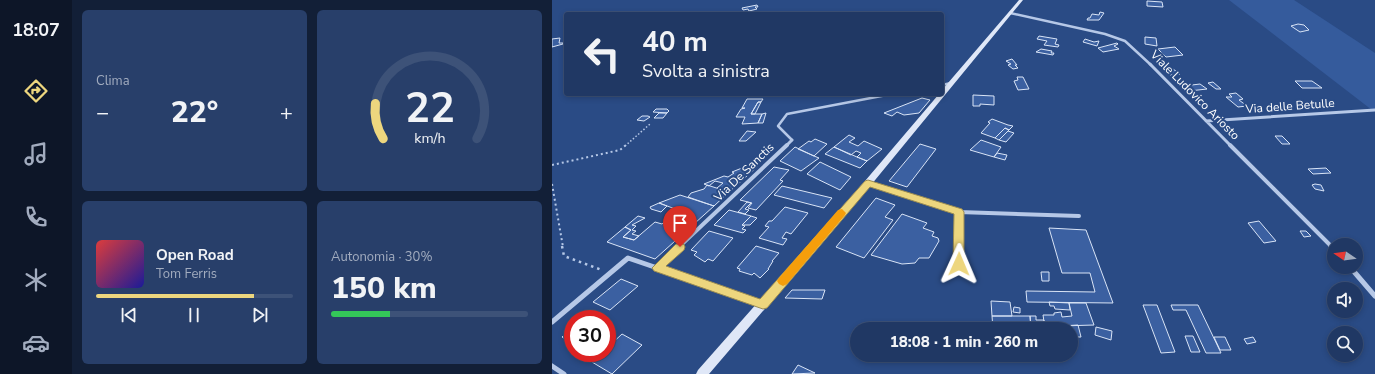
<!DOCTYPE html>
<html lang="it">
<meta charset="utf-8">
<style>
:root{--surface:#203864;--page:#283f6a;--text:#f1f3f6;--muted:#a2acbf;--line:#3d5278;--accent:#edd67e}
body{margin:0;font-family:"Nunito Sans",sans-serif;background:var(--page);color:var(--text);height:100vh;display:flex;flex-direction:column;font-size:15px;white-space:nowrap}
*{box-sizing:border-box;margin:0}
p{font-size:13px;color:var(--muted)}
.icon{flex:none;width:22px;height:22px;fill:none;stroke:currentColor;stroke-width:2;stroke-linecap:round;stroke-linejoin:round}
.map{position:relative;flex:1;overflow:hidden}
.sheet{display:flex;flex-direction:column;gap:10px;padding:10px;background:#121f37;width:480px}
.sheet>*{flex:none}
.top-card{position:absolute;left:12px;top:12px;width:380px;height:84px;border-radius:4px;box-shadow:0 2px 6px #0003,0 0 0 1px var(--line);background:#203864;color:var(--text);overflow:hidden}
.needle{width:26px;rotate:283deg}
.controls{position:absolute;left:775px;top:238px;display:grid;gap:8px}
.controls a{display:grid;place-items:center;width:36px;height:36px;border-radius:50%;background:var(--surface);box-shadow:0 2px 6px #0003,0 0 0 1px var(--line);font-size:20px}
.speed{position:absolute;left:12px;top:310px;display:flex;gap:8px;font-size:20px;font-weight:700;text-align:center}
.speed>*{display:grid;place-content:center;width:52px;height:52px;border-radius:50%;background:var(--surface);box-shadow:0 2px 6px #0003,0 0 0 1px var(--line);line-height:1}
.speed .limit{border:6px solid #d22;background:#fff;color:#111}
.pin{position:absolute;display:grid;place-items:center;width:34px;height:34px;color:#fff;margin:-41px -17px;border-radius:50% 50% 50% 0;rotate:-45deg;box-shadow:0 0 4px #0007}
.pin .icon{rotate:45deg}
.me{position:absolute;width:44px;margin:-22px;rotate:1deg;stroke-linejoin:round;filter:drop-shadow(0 0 3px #0008)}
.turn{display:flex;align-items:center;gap:14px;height:84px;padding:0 12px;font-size:18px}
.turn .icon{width:52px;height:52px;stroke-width:2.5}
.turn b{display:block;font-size:28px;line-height:34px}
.big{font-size:30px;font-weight:800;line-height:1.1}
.sheet .widget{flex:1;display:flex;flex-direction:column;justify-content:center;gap:6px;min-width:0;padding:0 14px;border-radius:6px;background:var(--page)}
.sheet .dial{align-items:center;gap:0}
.dial svg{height:104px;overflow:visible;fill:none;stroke:var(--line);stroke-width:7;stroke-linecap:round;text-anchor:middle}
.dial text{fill:var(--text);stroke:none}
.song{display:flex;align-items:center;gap:12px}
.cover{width:48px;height:48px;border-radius:6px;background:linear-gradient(135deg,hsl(0 70% 55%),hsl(240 70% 35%))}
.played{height:4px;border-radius:2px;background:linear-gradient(90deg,var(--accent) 80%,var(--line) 80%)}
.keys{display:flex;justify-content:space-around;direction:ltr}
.heat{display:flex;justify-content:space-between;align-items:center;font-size:22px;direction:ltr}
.charge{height:6px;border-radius:3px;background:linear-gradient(90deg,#34c759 30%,var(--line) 0)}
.sheet .tiles{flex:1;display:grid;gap:10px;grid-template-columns:repeat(2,1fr)}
.trip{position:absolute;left:298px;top:322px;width:228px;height:40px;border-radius:20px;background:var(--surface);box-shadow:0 2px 6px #0003,0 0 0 1px var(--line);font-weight:800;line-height:40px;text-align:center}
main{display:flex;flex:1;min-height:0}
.menu{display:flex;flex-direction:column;width:72px;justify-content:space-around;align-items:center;background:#0d1628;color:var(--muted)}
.menu .icon{width:28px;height:28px}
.menu .on{color:var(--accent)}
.menu b{font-size:18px;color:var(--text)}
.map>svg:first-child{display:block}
.green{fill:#355b9c}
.building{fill:#3b60a1;stroke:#d9e4f6}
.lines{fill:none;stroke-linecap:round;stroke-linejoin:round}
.path-far2{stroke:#b6c8e7;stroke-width:1.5;stroke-dasharray:1.5 2;stroke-linecap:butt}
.path-far1{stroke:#b6c8e7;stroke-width:2;stroke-dasharray:2 3;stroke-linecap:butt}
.path{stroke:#b6c8e7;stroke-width:2.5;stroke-dasharray:2.5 4;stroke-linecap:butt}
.lane{stroke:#b6c8e7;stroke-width:2.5}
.street-far3{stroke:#b6c8e7;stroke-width:2.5}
.street-far2{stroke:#b6c8e7;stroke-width:3}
.street-far1{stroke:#b6c8e7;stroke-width:4}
.street{stroke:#b6c8e7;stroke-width:5}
.secondary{fill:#dfe7f7;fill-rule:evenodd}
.route{fill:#edd67e;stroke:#9a8b52}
.slow{fill:#f59e0b}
.labels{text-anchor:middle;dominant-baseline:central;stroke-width:4;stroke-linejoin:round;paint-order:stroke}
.street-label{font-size:12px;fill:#fff;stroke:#2a4b85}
</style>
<main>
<nav class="menu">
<b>18:07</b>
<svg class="icon on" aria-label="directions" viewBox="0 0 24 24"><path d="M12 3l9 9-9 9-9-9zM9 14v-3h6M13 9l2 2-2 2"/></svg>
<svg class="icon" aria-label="music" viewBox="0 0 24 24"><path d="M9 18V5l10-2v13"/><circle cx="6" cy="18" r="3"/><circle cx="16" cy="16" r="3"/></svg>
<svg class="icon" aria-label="phone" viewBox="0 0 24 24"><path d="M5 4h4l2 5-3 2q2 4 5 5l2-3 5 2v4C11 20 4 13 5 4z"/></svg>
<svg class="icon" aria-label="climate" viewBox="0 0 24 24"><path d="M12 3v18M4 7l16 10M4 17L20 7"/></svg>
<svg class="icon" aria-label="car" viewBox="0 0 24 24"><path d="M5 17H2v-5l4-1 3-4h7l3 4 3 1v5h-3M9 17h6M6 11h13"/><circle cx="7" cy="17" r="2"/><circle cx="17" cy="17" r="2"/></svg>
</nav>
<section class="sheet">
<div class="tiles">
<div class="widget"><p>Clima</p>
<div class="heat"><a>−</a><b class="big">22°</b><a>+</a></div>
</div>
<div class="widget dial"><svg viewBox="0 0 100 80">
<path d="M14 69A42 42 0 1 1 86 69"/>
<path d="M14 69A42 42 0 0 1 8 42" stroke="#edd67e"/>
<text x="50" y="56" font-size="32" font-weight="700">22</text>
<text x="50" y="72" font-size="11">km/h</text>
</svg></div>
<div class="widget">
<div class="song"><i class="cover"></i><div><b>Open Road</b><p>Tom Ferris</p></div></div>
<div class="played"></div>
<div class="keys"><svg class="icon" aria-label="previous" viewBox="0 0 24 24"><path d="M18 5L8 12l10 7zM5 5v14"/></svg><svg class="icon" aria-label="pause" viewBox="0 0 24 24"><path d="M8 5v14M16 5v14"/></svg><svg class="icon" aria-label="next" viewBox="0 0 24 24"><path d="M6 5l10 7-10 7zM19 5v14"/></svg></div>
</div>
<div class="widget"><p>Autonomia · 30%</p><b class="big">150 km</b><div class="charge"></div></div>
</div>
</section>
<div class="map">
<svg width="823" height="374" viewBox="0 0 823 374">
<rect width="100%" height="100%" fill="#2a4b85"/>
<path class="green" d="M677,0H742L823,53V109L820,110Z"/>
<path class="building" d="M595,1L610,2L611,7L595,6Z
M205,5L206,7H203L205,9L197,11L196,9L191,10L190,8Z
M548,12L552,13L547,20H535L536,18H538L540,14L547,15Z
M746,24L752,25L757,30L748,32L739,26Z
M487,36L505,39L503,44L507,45L506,47L492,45L495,41L485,39Z
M593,37L604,38L605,46L593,44Z
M8,38L7,43H11V44L0,47V39Z
M533,39L542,42L547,41L545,46L531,42Z
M565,43L566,44L562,46L567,49L551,52L546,48Z
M623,47L631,55L614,57L606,49Z
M489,49L500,51L499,53H502L501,55L484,52Z
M460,59L465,65H463L466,68L461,69L456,65L459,64L454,61Z
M613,63H615L618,67H610L607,65Z
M613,69H621L628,74L618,75Z
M465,77H471L477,89L466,90L462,81L466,80Z
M743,81H760L770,88H750Z
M661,82L669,89H664L656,83Z
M648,84L655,89L637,91L632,86Z
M684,93L691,99L687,100L695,106L686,107L674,97H680L677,94Z
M421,95L442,96V105L428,104V106H421Z
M370,98L378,100L367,113L352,115L345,112L340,116L332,113Z
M195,99H211L209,102H206L199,114H210L206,123L190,124L193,117H184L189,109L193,108H190Z
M206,102H209L203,114H199Z
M104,109H115L117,111L115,113L101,112Z
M107,113H115L111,118H102Z
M214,113L211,123H206L210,114Z
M90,116H96L98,117L92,121L85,120Z
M440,119L456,125L461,126L457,130L453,128L443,138L429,133L438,123L436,122Z
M453,128L457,130L447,140L443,138Z
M195,131L204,132L194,141H187Z
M456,131L462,133L454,142L447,140Z
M297,135L303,138L297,142L306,146L312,141L330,149L315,161L305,157L309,153L304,151L299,155L282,147Z
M723,136H730L738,144H730Z
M263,139L275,144L262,156L246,149L257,141L259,142Z
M429,140L449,147L442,157L418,150Z
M368,144L384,149L355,187L337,181Z
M243,147L262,156L267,158L249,171L228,161Z
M282,147L305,157L315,161L308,168L273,154Z
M445,153L455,155L453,160L442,157Z
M268,162L299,177L288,190L255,174Z
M200,164L206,166L177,192L165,188L171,183L163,181L157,186L152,184L172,176L176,177L182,173L180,172Z
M222,167L237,170L228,180L231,181L204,210L196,208L200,203L188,200Z
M774,168L779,173L761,174L756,169Z
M763,184L769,185L772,191L763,189L760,185Z
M155,185L177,192L162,206L136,197L139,193L152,189Z
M230,186L280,198L272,208L222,195Z
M128,195L162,206L103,259L55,242L73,227L79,230L71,237L82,240L103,222L110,224L126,210L107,203Z
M324,198L343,205L333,217L341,220L312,258L284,247Z
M195,202L199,203L193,209L197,210L193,214L186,212Z
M107,203L115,206L109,212L99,209L98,207Z
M233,207L256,213L239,234L234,232L230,238L235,239L231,245L207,238L217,227L213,226L217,221H220Z
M177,210L199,216L190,225L193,226L190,229L194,230L191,233L162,225Z
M350,214L375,223L371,228L382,232L380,236L386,238L387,241L377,258H367L363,263L350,264L319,255Z
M86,216L93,218L80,225L84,226L80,230L84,231L80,234L87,236L82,240L71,237L79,230L73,227Z
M199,216L205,218L198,225H190Z
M707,221L724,241L712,243L696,223Z
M497,228L534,230L561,303L475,302L474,291L543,292L538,273H510Z
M157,231L181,238L161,261L156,259L153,262L142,255L145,252L139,250Z
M748,231H754L759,236L752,237Z
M204,246L227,253L220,261H221L216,269H217L208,278L202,273L200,275L187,271L188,269L185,268Z
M489,272H497V281H490Z
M69,279L86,286L58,310L41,302Z
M240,290H273L270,299L233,298Z
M439,301L458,302L460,316H440Z
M497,302L517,303L518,310L503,309L502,306H498Z
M517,303H534L542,325L508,326V328H493L491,315H502V313L509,312L510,317L520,316Z
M591,305H605L623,352L609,353Z
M619,305H646L669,353H654L634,310H621Z
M462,307L468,308V313L461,312Z
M37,314L46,319H31Z
M440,316H478L479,329H441Z
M478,316H484V320H492L493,329H479Z
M526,325L529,337H519V329H509L508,326Z
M21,327V344L10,337Z
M544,327L560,331L559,340L543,335Z
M70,334L90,345L60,374L40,362L50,353H55V348Z
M633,336H641L648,352H639Z
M662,337H673L679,350H668Z
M701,337L704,342L695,344L692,339Z
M246,365L263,373L240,374Z"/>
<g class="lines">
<path class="path-far2" d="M73,146L98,124"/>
<path class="path-far1" d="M0,165L68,150L74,145
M0,184L11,247"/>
<path class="path" d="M10,246L12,256L50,270"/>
<path class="lane" d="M390,85L399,83
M240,140L226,126L235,114L340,94"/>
<path class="street-far3" d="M458,13L553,34L573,41L599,65"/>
<path class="street-far2" d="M598,64L679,146
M654,121L823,110
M234,146L240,140"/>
<path class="street-far1" d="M678,145L780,247
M316,183L407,212L527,216
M407,212V247
M127,247L235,145"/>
<path class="street" d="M407,246V263
M779,246L782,249
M798,267L823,296
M105,268L128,246
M0,322L76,258L211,304
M0,366L12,374"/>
<path class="secondary" d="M467,0H471L319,185L157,374H144L146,370L313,181L387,94H390V90Z"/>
</g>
<path class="route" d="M316,180L410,209L412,212V264L410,267L407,268L403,267L401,264L402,214L318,187L215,308L211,309L102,271L100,268L124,244H132L133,247L132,250L114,266L208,299L313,181Z"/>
<path class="slow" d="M290,209L294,213L293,215L235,284L231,286L227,284L225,281L227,278L286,210Z"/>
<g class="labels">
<g class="street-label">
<text transform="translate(643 95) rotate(45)">Viale Ludovico Ariosto</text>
<text transform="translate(738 106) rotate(-4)">Via delle Betulle</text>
<text transform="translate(192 172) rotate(-44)">Via De Sanctis</text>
</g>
</g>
</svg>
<div class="controls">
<a><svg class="needle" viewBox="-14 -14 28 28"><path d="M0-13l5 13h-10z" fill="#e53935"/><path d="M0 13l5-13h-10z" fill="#a2acbf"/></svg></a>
<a><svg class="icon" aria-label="sound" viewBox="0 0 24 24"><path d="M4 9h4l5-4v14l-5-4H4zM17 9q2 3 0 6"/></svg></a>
<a><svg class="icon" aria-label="search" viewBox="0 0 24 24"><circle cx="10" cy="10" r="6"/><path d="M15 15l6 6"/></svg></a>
</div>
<div class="speed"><div class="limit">30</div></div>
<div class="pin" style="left:128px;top:247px;background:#d93025"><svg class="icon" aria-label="arrive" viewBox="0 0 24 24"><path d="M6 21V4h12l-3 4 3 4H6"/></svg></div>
<svg class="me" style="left:407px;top:264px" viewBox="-20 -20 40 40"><path d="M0-17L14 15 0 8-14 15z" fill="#edd67e" stroke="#fff" stroke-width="4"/></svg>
<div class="trip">18:08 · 1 min · 260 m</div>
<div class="top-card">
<div class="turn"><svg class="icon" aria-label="left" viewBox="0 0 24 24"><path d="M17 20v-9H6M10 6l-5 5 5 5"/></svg><div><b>40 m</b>Svolta a sinistra</div></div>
</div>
</div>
</main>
